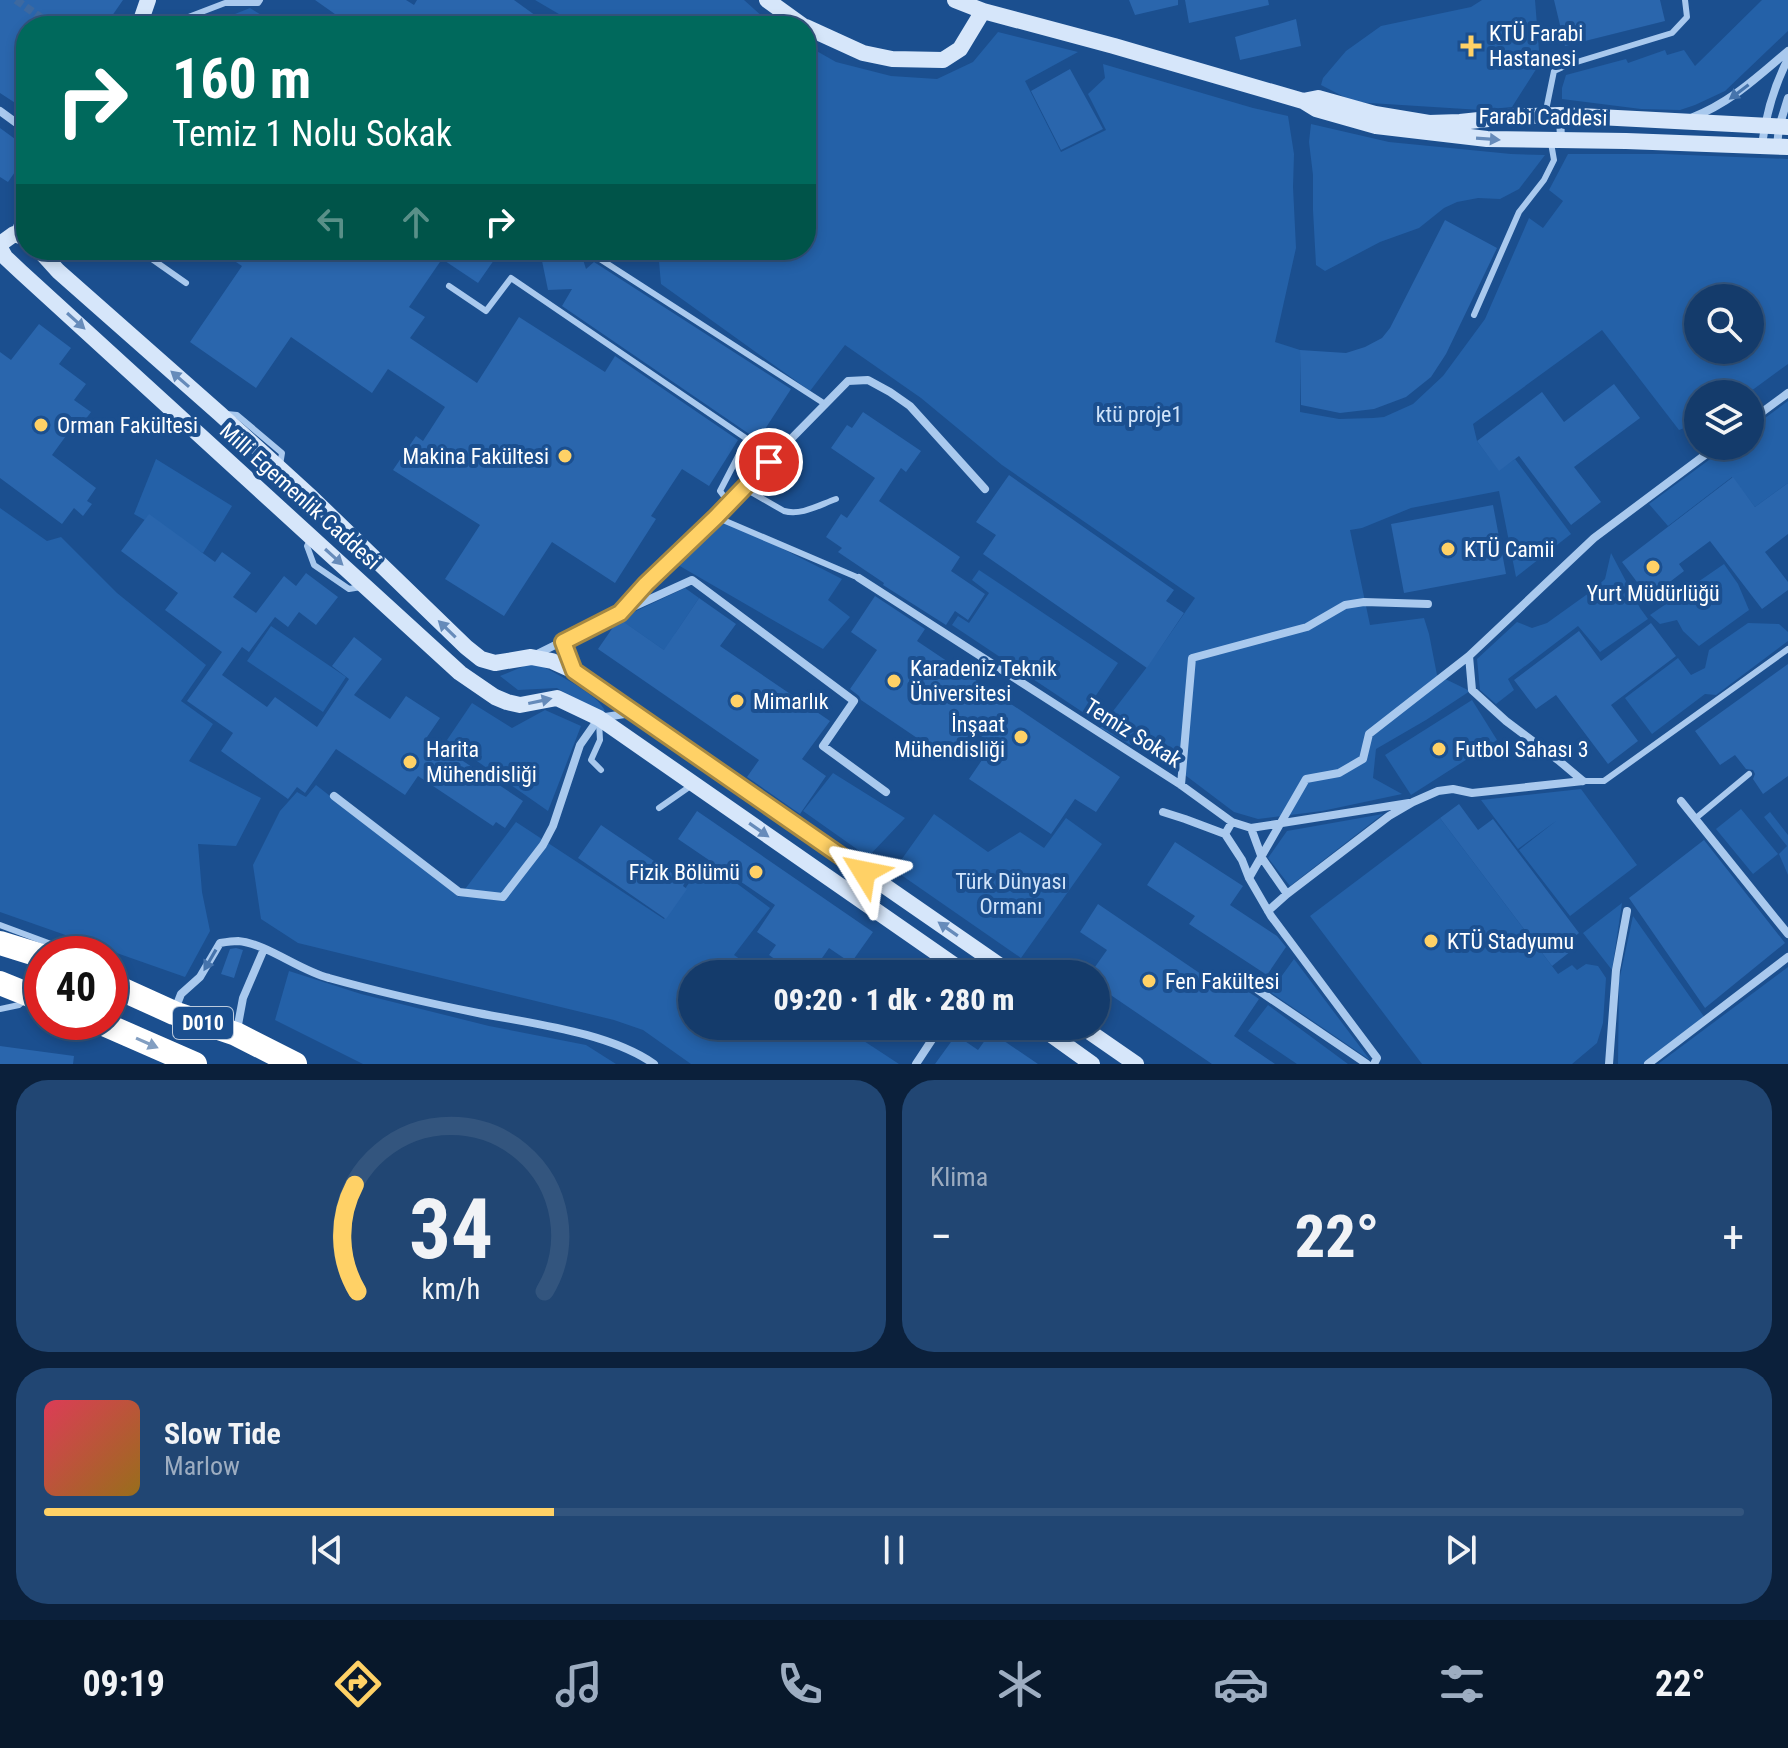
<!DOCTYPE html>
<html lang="tr">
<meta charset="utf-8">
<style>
:root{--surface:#143b6b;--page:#214673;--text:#f1f3f6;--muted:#9dadc1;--line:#33557e;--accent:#ffd166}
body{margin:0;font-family:"Roboto Condensed",sans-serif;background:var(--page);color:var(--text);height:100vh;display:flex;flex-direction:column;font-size:30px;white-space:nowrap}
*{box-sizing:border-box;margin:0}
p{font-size:26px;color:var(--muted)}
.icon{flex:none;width:44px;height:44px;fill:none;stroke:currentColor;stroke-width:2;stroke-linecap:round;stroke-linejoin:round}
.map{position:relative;height:1064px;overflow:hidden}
.panel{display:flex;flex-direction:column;gap:16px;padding:16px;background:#0b203b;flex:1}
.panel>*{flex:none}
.top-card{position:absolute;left:16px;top:16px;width:800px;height:244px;border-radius:32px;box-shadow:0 4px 12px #0003,0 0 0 2px var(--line);background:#00695c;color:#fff;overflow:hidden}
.tools{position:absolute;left:1684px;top:284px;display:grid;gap:16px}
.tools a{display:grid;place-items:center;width:80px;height:80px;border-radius:50%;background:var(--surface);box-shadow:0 4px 12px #0003,0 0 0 2px var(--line);font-size:40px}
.speed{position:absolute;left:24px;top:936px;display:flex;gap:16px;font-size:40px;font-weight:700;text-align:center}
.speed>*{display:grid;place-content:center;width:104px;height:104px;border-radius:50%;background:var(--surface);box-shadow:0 4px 12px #0003,0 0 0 2px var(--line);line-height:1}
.speed .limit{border:12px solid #d22;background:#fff;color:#111}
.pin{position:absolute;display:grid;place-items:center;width:68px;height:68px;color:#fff;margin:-34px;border:4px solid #fff;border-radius:50%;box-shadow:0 2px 8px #0007}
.me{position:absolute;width:88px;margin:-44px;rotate:305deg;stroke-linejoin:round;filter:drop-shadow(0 0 6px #0008)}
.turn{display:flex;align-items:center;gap:28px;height:168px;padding:0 24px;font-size:36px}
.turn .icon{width:104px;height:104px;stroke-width:2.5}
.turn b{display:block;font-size:56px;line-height:68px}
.lanes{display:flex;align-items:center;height:76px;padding:0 24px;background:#0003;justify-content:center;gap:40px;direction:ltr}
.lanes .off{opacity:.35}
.big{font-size:60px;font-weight:800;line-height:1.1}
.panel .tile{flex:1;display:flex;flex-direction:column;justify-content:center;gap:12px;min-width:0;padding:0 28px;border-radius:32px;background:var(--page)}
.panel .dial{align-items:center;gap:0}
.dial svg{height:208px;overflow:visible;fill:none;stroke:var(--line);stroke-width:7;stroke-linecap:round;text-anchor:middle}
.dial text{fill:var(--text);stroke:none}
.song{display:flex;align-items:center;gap:24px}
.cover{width:96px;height:96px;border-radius:12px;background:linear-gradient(135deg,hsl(350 70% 55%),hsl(40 70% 35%))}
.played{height:8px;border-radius:4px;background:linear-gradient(90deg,var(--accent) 30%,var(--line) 30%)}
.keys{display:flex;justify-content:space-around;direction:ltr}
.heat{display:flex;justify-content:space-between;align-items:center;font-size:44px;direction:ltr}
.panel .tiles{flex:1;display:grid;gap:16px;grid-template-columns:1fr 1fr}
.tile:last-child{grid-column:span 2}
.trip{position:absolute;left:678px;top:960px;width:432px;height:80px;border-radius:40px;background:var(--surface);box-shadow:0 4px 12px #0003,0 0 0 2px var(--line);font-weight:800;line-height:80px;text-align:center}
.menu{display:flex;height:128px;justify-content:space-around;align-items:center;background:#08182b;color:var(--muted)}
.menu .icon{width:56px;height:56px}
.menu .selected{color:var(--accent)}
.menu b{font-size:36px;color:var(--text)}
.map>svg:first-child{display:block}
.green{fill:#2461a8;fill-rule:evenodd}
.building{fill:#2a66ad}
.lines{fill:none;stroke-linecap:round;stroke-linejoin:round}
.street-tunnel{stroke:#3d69a0;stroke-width:8;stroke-dasharray:8 4;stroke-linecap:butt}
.lane{stroke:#a9c9ee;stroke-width:6}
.street{stroke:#a9c9ee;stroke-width:8}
.secondary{stroke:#d6e6fa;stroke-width:16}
.highway{stroke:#fff;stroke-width:24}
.oneway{fill:#4674ac}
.oneway2{fill:#668bba}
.oneway3{fill:#829ec1}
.route-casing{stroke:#a68842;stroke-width:20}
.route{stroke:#ffd166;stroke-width:14}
.poi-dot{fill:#ffd166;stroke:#1b4f8f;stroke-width:3}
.labels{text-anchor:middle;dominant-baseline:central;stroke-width:8;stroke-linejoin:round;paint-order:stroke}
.shield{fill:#1b4f8f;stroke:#bbcadd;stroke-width:2}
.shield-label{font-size:20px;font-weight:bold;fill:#fff}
.poi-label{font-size:22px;fill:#fff;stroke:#1b4f8f;text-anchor:start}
.street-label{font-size:22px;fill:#fff;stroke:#1b4f8f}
.park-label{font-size:22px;fill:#cfe3fa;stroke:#1b4f8f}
</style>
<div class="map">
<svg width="1788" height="1064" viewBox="0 0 1788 1064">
<rect width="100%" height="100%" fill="#1b4f8f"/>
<path class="green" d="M535,0H744L773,26H572L564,17Z
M1482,0H1535L1540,63L1512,107L1481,110L1354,102L1321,85L1323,78L1346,51L1381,26L1471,7Z
M1762,0H1788V31L1725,91L1695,105L1680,110L1641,109L1562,99V88L1566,75L1626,59L1628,63L1665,50L1667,55L1684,50L1695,66Z
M250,8L279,26H205Z
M998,32L1078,52L1025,81L1061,152L1106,130L1088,94L1105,78L1103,64L1253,108L1288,116L1294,154L1293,187L1296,248L1275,342L1300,350V412L1339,419L1373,418L1384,417L1413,404L1443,376L1485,319L1529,218L1543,228L1563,201L1549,190L1568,154H1663L1788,159V364L1747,394H1698V423L1679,430L1602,330L1473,424L1477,441L1499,470L1515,459L1571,534L1516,577L1499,491L1411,508L1362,528L1350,530L1370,625L1424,618L1429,634L1437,675L1470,691L1426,720L1376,749L1373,778L1402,794L1322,811L1258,819L1234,812L1185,775L1100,728L1147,667L1195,598L1002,465L921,398L845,345L810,391L661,284L658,250H806V45L836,62L891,76L937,79L973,62ZM1698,298H1750V350H1698Z
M1311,124L1389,142L1511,154L1545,155L1519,189L1500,199L1478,198L1457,202L1444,208L1419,228L1380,242L1325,271L1316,265L1313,210V175L1309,142Z
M1788,401V483L1755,507L1732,477L1668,526L1649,504L1728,446H1750V429Z
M156,459L232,506L203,553L134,514Z
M0,508L47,541L61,537L117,593L206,665L181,701L213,724L189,761L261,798L236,846L198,844L202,892L210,931L185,977L0,912Z
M722,518L842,579L828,600L850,617L823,649L678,565Z
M1611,553L1640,608L1648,619L1600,652L1578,626L1508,679L1514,690L1496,704L1480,690L1477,659L1517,622L1532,628L1547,623L1593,590L1605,579Z
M1724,564L1738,584L1749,610L1699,646L1683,631L1677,620L1660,624L1650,615Z
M979,570L1118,663L1084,713L952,625L958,616L969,623L989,593L972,580Z
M685,588L699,598L675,634L721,666L710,682L619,619Z
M1748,623L1779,624L1788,632V641L1716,695L1705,694L1652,734L1625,698L1678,658L1691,675L1705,668L1709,650Z
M271,626L346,677L323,712L247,661Z
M534,662C551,671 599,694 605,711L600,714L557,688L518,690L500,676Z
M1472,700L1497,740L1411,795L1385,755Z
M472,703L512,728L545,710L581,726L548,811L447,740Z
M833,773L905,818L868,857L803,811Z
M316,785L459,897L516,822L664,919L705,860L770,908L734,955L762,974H692V1026H841L899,1064H691L643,1030L614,1020L298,943L261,919L253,865L280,811L297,792L306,797Z
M1581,789L1637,865L1570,916L1519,850L1556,821L1518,849L1481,800Z
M1741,809L1778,854L1753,874L1716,829Z
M1770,812L1788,835V875L1779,854L1787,846L1764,817Z
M934,814L988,852L1020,832L1044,848L1066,818L1102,844L1021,958L894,870Z
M1383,814L1290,886L1268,858L1287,831Z
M1440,818L1558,974L1572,965L1577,970L1586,964L1598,966L1606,978L1603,1023L1597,1043L1572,1064H1422L1310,916Z
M1622,903L1612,970L1583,933Z
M1633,916L1705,1018L1643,1064H1618L1619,981Z
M1294,959L1370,1060L1270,992Z
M1788,967V1064H1658Z
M289,971L361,994L489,1026L586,1045L616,1064H363L275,1020Z
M1268,1005L1348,1064H1297L1248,1031Z"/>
<path class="building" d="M0,0H123L105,26H26V110L0,93Z
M315,0H406L414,5L417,0H514L550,26H352Z
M1129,0H1178V5L1135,15Z
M1185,0H1268L1269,5L1189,23Z
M1554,0H1660L1665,21L1565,46Z
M1296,19L1301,46L1240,60L1235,37Z
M1070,69L1103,129L1061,150L1031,91Z
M0,128L26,147V156L8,182L0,177Z
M1445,220L1497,248L1446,354L1431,377L1406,397L1374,409L1340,413L1301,405L1300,350L1346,353L1365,347L1382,338L1390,328Z
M218,250H501L478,283L442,259L409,307L425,317L410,338L477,383L519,317L605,372L615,356L738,440L709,486L682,469L651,516L656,519L615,583L552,542L504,616L445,579L480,525L393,470L416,436L423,441L445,407L388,369L372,393L291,337L256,388L190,342L242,266Z
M580,250L586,269L594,262L791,389L758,440L562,306L572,289L548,290L540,251Z
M39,324L71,348L59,364L86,384L74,400L91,412L76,432L71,429L52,455L96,488L87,501L92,504L83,516L74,508L62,524L0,478V352L11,360Z
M1614,384L1640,418L1574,467L1601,502L1571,525L1519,456L1499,471L1477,441L1542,392L1564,422Z
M863,412L921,451L906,472L901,468L879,501L960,557L951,571L985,594L968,620L955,611L946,625L883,585L884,583L838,552L842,548L826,537L841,514L847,518L875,478L831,448L847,425L852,428Z
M1009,475L1174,590L1166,601L1184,613L1147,668L983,554L996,535L976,522Z
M1733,477L1755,507L1788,483V534L1765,552L1788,582V590L1762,609L1710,541L1679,564L1684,571L1649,598L1622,562Z
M1493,505L1506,574L1404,593L1391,524Z
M149,514L215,562L222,552L251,573L233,597L256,613L284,576L296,586L306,573L338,597L316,625L299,612L288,627L275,617L249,652L242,647L222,675L267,707L275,697L317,727L349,679L332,666L354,637L382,659L354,695L390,719L406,696L440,718L427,737L523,801L505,828L496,822L493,826L418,776L405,795L336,749L305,793L297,787L288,799L221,751L233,733L187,701L222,652L165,610L178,593L121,551Z
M875,596L925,629L917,641L1120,777L1096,812L1075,799L1051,834L969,779L993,744L972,730L951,761L861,700L859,696L850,689L877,650L851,632Z
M699,598L736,624L720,646L830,721L802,759L826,776L800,814L747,777L759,760L598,649L616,623L621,620L664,650Z
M1651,623L1676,656L1611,705L1638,741L1608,764L1556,695L1536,709L1514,680L1579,631L1601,661Z
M1788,664V776L1763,794L1753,779L1755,774L1753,770L1746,769L1735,755L1720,765L1695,731Z
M1459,804L1478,830L1493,819L1579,933L1565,944L1571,951L1552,966L1440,818Z
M697,811L873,932L851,963L829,948L811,974H796L769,955L776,945L757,932L775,905L678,839Z
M601,825L685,882L683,886L687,889L666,919L578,858Z
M1704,840L1785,943L1705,1008L1629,898Z
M1175,842L1243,886L1230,905L1277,936L1286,947L1267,975L1189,924L1195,916L1147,885Z
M1098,904L1220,987L1227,977L1259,999L1234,1036L1275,1064H1212L1096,985V974H1090L1107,950L1080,932Z
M236,948L243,950L234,978L221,974L230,949Z
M991,1032L1038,1064H935L956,1035L978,1050Z
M0,1046L74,1056L73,1064H0Z"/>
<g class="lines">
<path class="street-tunnel" d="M16,0L53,26"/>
<path class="lane" d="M165,26L225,3H258L260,0
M1545,115L1554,71L1567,65L1672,33L1687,17L1685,0
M139,250L186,283
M586,250L825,404
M449,286L486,311L511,278L747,439L720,491L729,503
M1474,315L1519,212L1544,180L1554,160L1551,143
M227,414L237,415L282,453L280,465
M744,488L784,511C801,516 819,505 836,499
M716,517L859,578
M310,540L307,546L314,565L349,589L361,587
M599,722L600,740L591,760L601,770
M1583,781H1604L1788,649
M659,808L692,785
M1696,818L1749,774
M0,925L78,954
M0,1009L19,1005L26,999"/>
<path class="street" d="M0,111L26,130
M1560,115L1561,140
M1691,118C1730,103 1756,78 1788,51
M1762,145C1766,114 1774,86 1788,59
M1777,146L1779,127L1788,98
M14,234L26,205
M1750,421L1788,393
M859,578L1181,785L1232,822L1225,834
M626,610L692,580L854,701L823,746L886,792
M563,642L572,667
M537,654L620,613L848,381L868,380L890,392L910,406L985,489
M1583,781L1558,760L1506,721L1472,690L1469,656L1594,538L1717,446
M1181,785L1192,658L1307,627L1345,605L1364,602L1428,604
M334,796L459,892L503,897L543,845L553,826L580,745L599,718L631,713
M1681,801L1788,934
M1163,812L1185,819L1225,834
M1232,822L1251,828L1409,803
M1251,828L1262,858L1287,894
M1225,834L1242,860L1249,878L1271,916L1377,1058L1374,1064
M1249,878L1306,779L1339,773L1363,759L1369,734L1469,656
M1268,911L1287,894L1389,816L1413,802L1438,791L1453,789L1472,793L1583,781
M1252,986L1367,1064
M174,1012L181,994L200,977L220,943C226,942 233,941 238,941C266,943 300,971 329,978C379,992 428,1003 478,1013C533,1024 608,1032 654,1064
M237,1030L243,998L264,949
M916,1064L941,1026
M1609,1064L1616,970L1627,911
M1648,1064L1788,957"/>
<path class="secondary" d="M767,0L803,26
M955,0L983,11L1114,46L1303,101L1316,109L1376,126L1487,139L1626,141L1788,147
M139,26L148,0
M806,27L863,53L892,59L943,60L960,49L983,11
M1303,101L1318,98L1375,114L1429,123L1460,122L1507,117L1560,115L1788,127
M0,244L14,234L26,238
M0,248L5,257L21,272L460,673L495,697L507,702L520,705L557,698L599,718L967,974
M39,250L58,271L220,414L312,498L466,647L481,659L495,663L531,657L552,661L574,671L1012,974
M1039,1026L1092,1064
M1081,1026L1136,1064"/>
<path class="highway" d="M0,943L42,956
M0,983L42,1000
M110,984L174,1013L236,1034L295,1064
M99,1022L195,1064"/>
</g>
<defs><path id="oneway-solid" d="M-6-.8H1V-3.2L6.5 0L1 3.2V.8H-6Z" transform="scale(2)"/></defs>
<g class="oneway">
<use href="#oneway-solid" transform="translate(1739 92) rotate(143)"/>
<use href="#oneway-solid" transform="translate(210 960) rotate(120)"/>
</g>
<g class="oneway2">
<use href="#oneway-solid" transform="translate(1488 139) rotate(4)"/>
<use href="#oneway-solid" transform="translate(76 321) rotate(42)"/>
<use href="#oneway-solid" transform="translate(180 379) rotate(-139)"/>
<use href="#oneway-solid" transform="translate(334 557) rotate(42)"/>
<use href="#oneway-solid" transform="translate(447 629) rotate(-136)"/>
<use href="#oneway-solid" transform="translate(540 701) rotate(-12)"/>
<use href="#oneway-solid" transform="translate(759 830) rotate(35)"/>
<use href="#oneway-solid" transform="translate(948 929) rotate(-145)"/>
</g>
<use class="oneway3" href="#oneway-solid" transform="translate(147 1043) rotate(24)"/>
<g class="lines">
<defs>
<path id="route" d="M769,462L716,517L646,584L620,613L563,642L574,671L864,872"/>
</defs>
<use href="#route" class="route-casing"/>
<use href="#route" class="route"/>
</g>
<g class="poi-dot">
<path d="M1467 34h8v8h8v8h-8v8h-8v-8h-8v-8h8z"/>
<circle cx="41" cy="425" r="8"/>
<circle cx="565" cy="456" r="8"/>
<circle cx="1448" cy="549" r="8"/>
<circle cx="1653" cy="567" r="8"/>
<circle cx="894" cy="681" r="8"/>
<circle cx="737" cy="701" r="8"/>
<circle cx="1021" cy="737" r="8"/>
<circle cx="1439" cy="749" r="8"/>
<circle cx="410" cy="762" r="8"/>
<circle cx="756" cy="872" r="8"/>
<circle cx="1431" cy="941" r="8"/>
<circle cx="1149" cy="981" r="8"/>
</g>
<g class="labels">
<rect class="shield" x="173" y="1007" width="60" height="32" rx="6"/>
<g class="shield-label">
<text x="203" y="1023">D010</text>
</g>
<g class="poi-label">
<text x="1489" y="33">KTÜ Farabi<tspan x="1489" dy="25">Hastanesi</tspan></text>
<text x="57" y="425">Orman Fakültesi</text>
<text x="549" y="456" text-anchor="end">Makina Fakültesi</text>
<text x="1464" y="549">KTÜ Camii</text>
<text x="1653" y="593" text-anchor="middle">Yurt Müdürlüğü</text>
<text x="910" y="668">Karadeniz Teknik<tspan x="910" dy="25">Üniversitesi</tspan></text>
<text x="753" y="701">Mimarlık</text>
<text x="1005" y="724" text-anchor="end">İnşaat<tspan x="1005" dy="25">Mühendisliği</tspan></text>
<text x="426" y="749">Harita<tspan x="426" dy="25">Mühendisliği</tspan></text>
<text x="1455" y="749">Futbol Sahası 3</text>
<text x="740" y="872" text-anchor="end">Fizik Bölümü</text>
<text x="1447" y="941">KTÜ Stadyumu</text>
<text x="1165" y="981">Fen Fakültesi</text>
</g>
<g class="street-label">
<text transform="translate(1543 117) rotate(1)">Farabi Caddesi</text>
<text transform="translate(300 496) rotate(42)">Milli Egemenlik Caddesi</text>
<text transform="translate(1133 733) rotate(32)">Temiz Sokak</text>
</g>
<g class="park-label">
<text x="1139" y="414">ktü proje1</text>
<text x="1011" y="881">Türk Dünyası<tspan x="1011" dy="25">Ormanı</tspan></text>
</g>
</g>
</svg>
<div class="tools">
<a><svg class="icon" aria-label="search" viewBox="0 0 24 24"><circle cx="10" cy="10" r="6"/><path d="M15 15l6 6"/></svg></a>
<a><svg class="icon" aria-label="layers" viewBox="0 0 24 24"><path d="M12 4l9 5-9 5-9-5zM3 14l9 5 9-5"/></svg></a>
</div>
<div class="speed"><div class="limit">40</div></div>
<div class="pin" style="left:769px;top:462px;background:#d93025"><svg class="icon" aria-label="arrive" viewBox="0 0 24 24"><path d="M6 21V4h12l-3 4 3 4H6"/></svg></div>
<svg class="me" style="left:864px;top:872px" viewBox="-20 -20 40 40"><path d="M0-17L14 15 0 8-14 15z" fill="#ffd166" stroke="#fff" stroke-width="4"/></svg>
<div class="trip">09:20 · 1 dk · 280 m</div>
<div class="top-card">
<div class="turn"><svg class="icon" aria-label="right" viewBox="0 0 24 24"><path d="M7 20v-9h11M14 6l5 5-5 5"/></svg><div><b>160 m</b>Temiz 1 Nolu Sokak</div></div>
<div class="lanes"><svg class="icon off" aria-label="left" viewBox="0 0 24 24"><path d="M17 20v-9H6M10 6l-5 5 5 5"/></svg><svg class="icon off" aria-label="ahead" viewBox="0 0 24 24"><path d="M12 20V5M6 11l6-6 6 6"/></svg><svg class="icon" aria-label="right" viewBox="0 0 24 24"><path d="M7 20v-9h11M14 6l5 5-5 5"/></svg></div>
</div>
</div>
<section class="panel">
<div class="tiles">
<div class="tile dial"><svg viewBox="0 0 100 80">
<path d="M14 69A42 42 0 1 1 86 69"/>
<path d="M14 69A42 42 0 0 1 13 28" stroke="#ffd166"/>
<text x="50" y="56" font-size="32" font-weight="700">34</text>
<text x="50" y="72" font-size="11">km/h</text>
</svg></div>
<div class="tile"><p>Klima</p>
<div class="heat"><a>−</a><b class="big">22°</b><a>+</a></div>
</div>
<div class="tile">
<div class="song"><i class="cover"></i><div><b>Slow Tide</b><p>Marlow</p></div></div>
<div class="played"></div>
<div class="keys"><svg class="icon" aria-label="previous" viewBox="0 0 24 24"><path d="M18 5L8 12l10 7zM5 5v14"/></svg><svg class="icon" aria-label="pause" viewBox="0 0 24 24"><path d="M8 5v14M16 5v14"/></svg><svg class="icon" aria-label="next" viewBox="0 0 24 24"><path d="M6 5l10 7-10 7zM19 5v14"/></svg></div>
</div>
</div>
</section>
<nav class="menu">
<b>09:19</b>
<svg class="icon selected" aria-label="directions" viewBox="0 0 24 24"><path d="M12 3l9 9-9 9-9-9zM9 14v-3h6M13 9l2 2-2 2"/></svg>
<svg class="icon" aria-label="music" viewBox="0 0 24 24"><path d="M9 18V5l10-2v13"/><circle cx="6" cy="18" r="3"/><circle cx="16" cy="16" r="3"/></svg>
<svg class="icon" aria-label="phone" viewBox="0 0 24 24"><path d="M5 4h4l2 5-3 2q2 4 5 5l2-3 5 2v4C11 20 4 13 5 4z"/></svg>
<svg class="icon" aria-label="climate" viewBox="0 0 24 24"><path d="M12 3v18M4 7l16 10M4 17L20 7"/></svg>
<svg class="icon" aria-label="car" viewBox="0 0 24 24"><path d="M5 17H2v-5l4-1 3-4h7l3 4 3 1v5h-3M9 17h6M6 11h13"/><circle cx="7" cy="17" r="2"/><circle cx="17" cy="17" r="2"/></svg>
<svg class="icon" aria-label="filters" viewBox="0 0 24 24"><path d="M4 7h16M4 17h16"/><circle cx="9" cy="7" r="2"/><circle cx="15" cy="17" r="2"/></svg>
<b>22°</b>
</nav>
